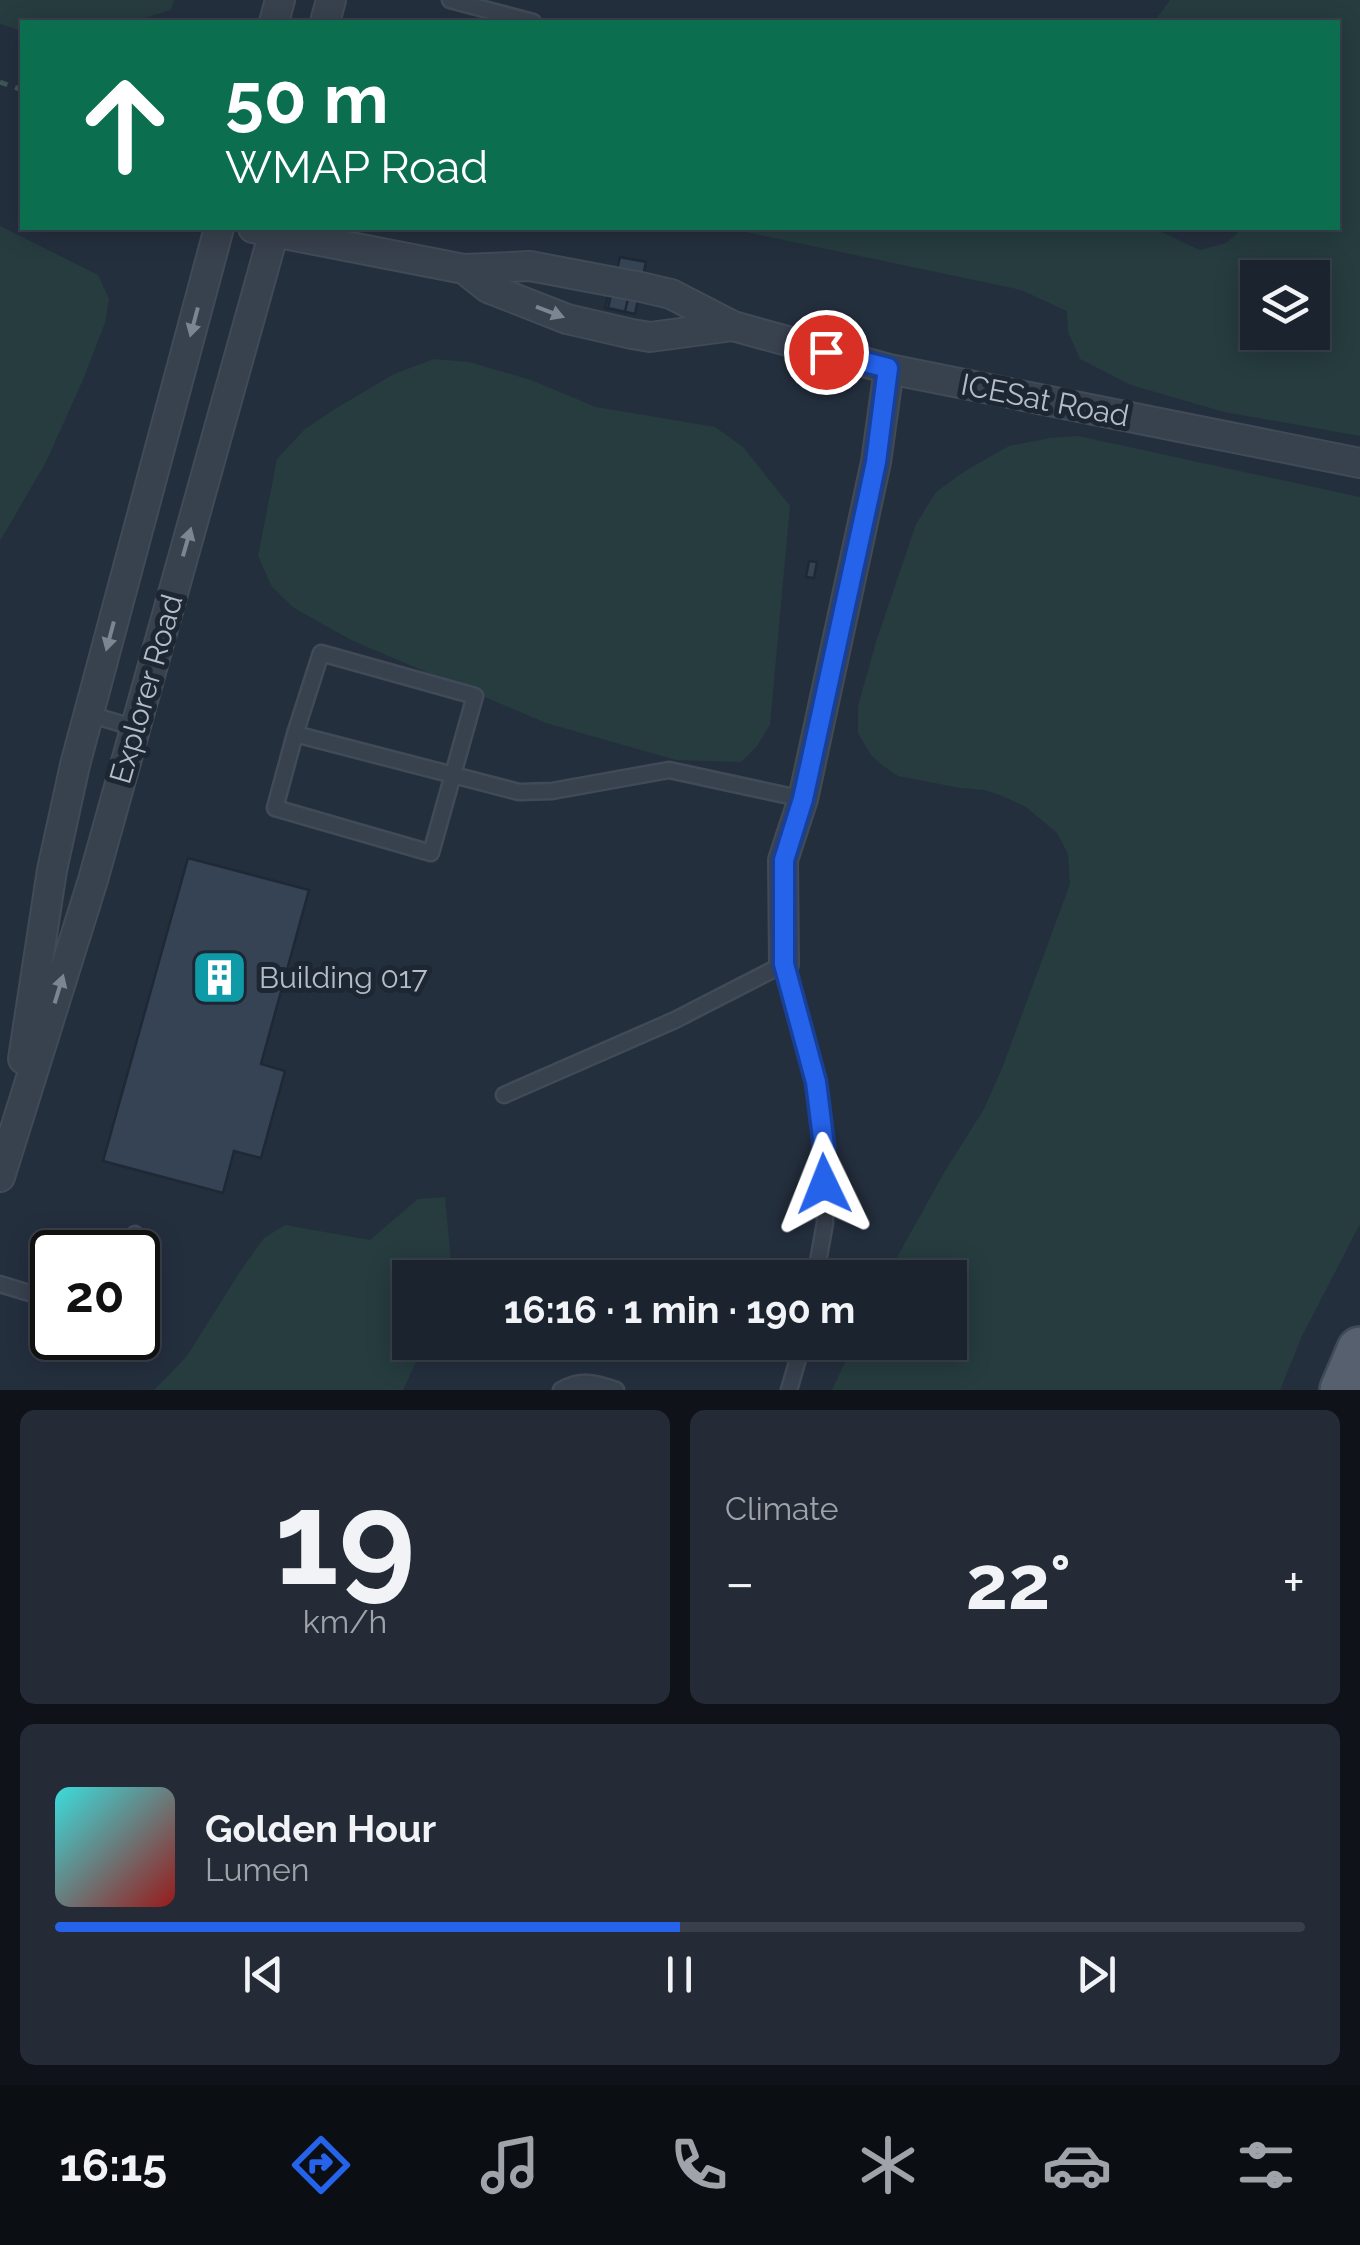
<!DOCTYPE html>
<meta charset="utf-8">
<style>
:root{--surface:#1b232e;--page:#242b36;--text:#f1f3f6;--muted:#a0a4aa;--line:#39404a;--accent:#2563eb}
body{margin:0;font-family:Raleway,sans-serif;background:var(--page);color:var(--text);height:100vh;display:flex;flex-direction:column;font-size:38px;white-space:nowrap}
*{box-sizing:border-box;margin:0}
p{font-size:32px;color:var(--muted)}
.icon{flex:none;width:55px;height:55px;fill:none;stroke:currentColor;stroke-width:2;stroke-linecap:round;stroke-linejoin:round}
.map{position:relative;height:1390px;overflow:hidden}
.drawer{display:flex;flex-direction:column;gap:20px;padding:20px;background:#0f1319;flex:1}
.drawer>*{flex:none}
.top-card{position:absolute;left:20px;top:20px;width:1320px;height:210px;border-radius:0px;box-shadow:0 5px 25px #0003,0 0 0 2px var(--line);background:#0b6e4f;color:#fff;overflow:hidden}
.tools{position:absolute;left:1240px;top:260px;display:grid;gap:20px}
.tools a{display:grid;place-items:center;width:90px;height:90px;border-radius:0px;background:var(--surface);box-shadow:0 5px 25px #0003,0 0 0 2px var(--line);font-size:50px}
.speed{position:absolute;left:30px;top:1230px;display:flex;gap:20px;font-size:50px;font-weight:700;text-align:center}
.speed>*{display:grid;place-content:center;width:130px;height:130px;border-radius:50%;background:var(--surface);box-shadow:0 5px 25px #0003,0 0 0 2px var(--line);line-height:1}
.speed .limit{border:5px solid #111;border-radius:15px;background:#fff;color:#111}
.pin{position:absolute;display:grid;place-items:center;width:85px;height:85px;color:#fff;margin:-42px;border:5px solid #fff;border-radius:50%;box-shadow:0 2px 10px #0007}
.me{position:absolute;width:110px;margin:-55px;rotate:358deg;stroke-linejoin:round;filter:drop-shadow(0 0 8px #0008)}
.turn{display:flex;align-items:center;gap:35px;height:210px;padding:0 40px;font-size:45px}
.turn .icon{width:130px;height:130px;stroke-width:2.5}
.turn b{display:block;font-size:70px;line-height:85px}
.big{font-size:75px;font-weight:700;line-height:1.1}
.drawer .widget{flex:1;display:flex;flex-direction:column;justify-content:center;gap:15px;min-width:0;padding:0 35px;border-radius:15px;background:var(--page)}
.drawer .dial{align-items:center;gap:0}
.dial b{font-size:130px;line-height:1}
.song{display:flex;align-items:center;gap:30px}
.cover{width:120px;height:120px;border-radius:15px;background:linear-gradient(135deg,hsl(180 70% 55%),hsl(0 70% 35%))}
.played{height:10px;border-radius:5px;background:linear-gradient(90deg,var(--accent) 50%,var(--line) 50%)}
.keys{display:flex;justify-content:space-around;direction:ltr}
.heat{display:flex;justify-content:space-between;align-items:center;font-size:55px;direction:ltr}
.drawer .tiles{flex:1;display:grid;gap:20px;grid-template-columns:1fr 1fr}
.widget:last-child{grid-column:span 2}
.trip{position:absolute;left:392px;top:1260px;width:575px;height:100px;border-radius:0px;background:var(--surface);box-shadow:0 5px 25px #0003,0 0 0 2px var(--line);font-weight:700;line-height:100px;text-align:center}
.menu{display:flex;height:160px;justify-content:space-around;align-items:center;background:#0b0e12;color:var(--muted)}
.menu .icon{width:70px;height:70px}
.menu .current{color:var(--accent)}
.menu b{font-size:45px;color:var(--text)}
.map>svg:first-child{display:block}
.green{fill:#263c3f;fill-rule:evenodd}
.building{fill:#364354;stroke:#1f2835;stroke-width:2.5}
.lines{fill:none;stroke-linecap:round;stroke-linejoin:round}
.lane-casing{stroke:#414a57;stroke-width:19}
.street-casing{stroke:#414a57;stroke-width:32}
.primary-casing{stroke:#414a57;stroke-width:50}
.path{stroke:#3f5557;stroke-width:5;stroke-dasharray:8 8;stroke-linecap:butt}
.lane{stroke:#38414e;stroke-width:14}
.street{stroke:#38414e;stroke-width:28}
.primary{stroke:#56606e;stroke-width:45}
.oneway{fill:#7c8592}
.route-casing{stroke:#184099;stroke-width:25}
.route{stroke:#2563eb;stroke-width:18}
.labels{text-anchor:middle;dominant-baseline:central;stroke-width:10;stroke-linejoin:round;paint-order:stroke}
.street-label{font-size:30px;fill:#b4bcc9;stroke:#1d2633}
.poi-label{font-size:30px;fill:#b4bcc9;stroke:#1d2633;text-anchor:start}
</style>
<div class="map">
<svg width="1360" height="1390" viewBox="0 0 1360 1390">
<rect width="100%" height="100%" fill="#242f3e"/>
<path class="green" d="M0,0H174L171,10L131,22H22V31L0,24Z
M1170,0H1360V436L1224,412L1131,385L1080,359L1068,332L1067,311L1021,290L727,228H1153L1200,250L1226,243L1243,228H1338V22H1154ZM1258,278H1312V332H1258Z
M0,226L98,275L109,299L105,323L82,382L46,462L0,541Z
M434,359L469,362L531,380L596,407L715,427L743,447L790,506L770,725L757,746L741,762L676,760L546,723L351,640L294,608L272,587L258,556L277,459L305,429L338,407L394,374Z
M1078,436L1360,497V1224L1302,1336L1280,1390H832L854,1343L950,1342V1278L886,1277L945,1171L984,1109L1003,1066L1070,884L1068,854L1057,833L1026,807L1000,795L984,790L960,788L898,776L882,765L871,755L858,733V706L876,642L916,524L936,492L965,471L1009,446L1050,438Z
M445,1197L451,1261L447,1277L410,1278V1342L425,1343L403,1390H154L187,1356L241,1270L264,1238L285,1225L370,1240L418,1199Z"/>
<path class="building" d="M620,257L646,262L635,314L608,308Z
M609,293L628,298L625,312L605,308Z
M809,561L817,562L814,578L806,577Z
M188,858L309,890L261,1064L285,1071L261,1158L234,1151L223,1193L103,1161Z"/>
<g class="lines">
<defs>
<path id="lane" d="M450,0L533,22
M321,653L475,696L431,853L275,808L295,734Z
M89,714L135,728
M295,734L519,792L552,791L669,770L803,799
M504,1095L675,1020L784,964L816,1082L824,1146L825,1223L815,1278
M126,1252L135,1234
M0,1284L52,1300
M561,1390C581,1379 595,1382 616,1390
M789,1390L803,1342"/>
<path id="street" d="M274,22L280,0
M325,22L331,0
M253,228L464,269L530,266L641,287L671,294L733,326L889,369L1360,463
M464,269L488,288L567,319L632,334L650,337L733,326
M784,964L783,860L803,799L876,462L889,369
M23,1059L52,870L75,765L219,228
M0,1177L93,880L275,228"/>
<path id="primary" d="M1343,1390L1360,1350"/>
</defs>
<use href="#lane" class="lane-casing"/>
<use href="#street" class="street-casing"/>
<use href="#primary" class="primary-casing"/>
<path class="path" d="M0,82L22,90
M492,1278L496,1266"/>
<use href="#lane" class="lane"/>
<use href="#street" class="street"/>
<use href="#primary" class="primary"/>
</g>
<defs><path id="oneway-solid" d="M-6-.8H1V-3.2L6.5 0L1 3.2V.8H-6Z" transform="scale(2.5)"/></defs>
<g class="oneway">
<use href="#oneway-solid" transform="translate(550 312) rotate(21)"/>
<use href="#oneway-solid" transform="translate(194 322) rotate(105)"/>
<use href="#oneway-solid" transform="translate(187 542) rotate(-74)"/>
<use href="#oneway-solid" transform="translate(110 636) rotate(105)"/>
<use href="#oneway-solid" transform="translate(59 989) rotate(-73)"/>
</g>
<g class="lines">
<defs>
<path id="route" d="M824,1184V1146L816,1082L784,964V860L803,799L868,500L876,462L888,368L826,352"/>
</defs>
<use href="#route" class="route-casing"/>
<use href="#route" class="route"/>
</g>
<defs>
<symbol id="building-square" viewBox="-11 -11 22 22"><rect x="-9" y="-9" width="18" height="18" rx="4" fill="#0f9aa8" stroke="#1d2633"/><path d="M-4-6H4V6H1V3H-1V6H-4ZM-2.5-4.3h1.7v1.8h-1.7ZM.8-4.3h1.7v1.8H.8ZM-2.5-1h1.7V.8h-1.7ZM.8-1h1.7V.8H.8Z" fill="#fff"/></symbol>
</defs>
<g fill-rule="evenodd">
<use href="#building-square" x="188" y="946" width="63" height="63"/>
</g>
<g class="labels">
<g class="street-label">
<text transform="translate(1045 400) rotate(11)">ICESat Road</text>
<text transform="translate(146 689) rotate(-74)">Explorer Road</text>
</g>
<g class="poi-label">
<text x="259" y="977">Building 017</text>
</g>
</g>
</svg>
<div class="tools">
<a><svg class="icon" aria-label="layers" viewBox="0 0 24 24"><path d="M12 4l9 5-9 5-9-5zM3 14l9 5 9-5"/></svg></a>
</div>
<div class="speed"><div class="limit">20</div></div>
<div class="pin" style="left:826px;top:352px;background:#d93025"><svg class="icon" aria-label="arrive" viewBox="0 0 24 24"><path d="M6 21V4h12l-3 4 3 4H6"/></svg></div>
<svg class="me" style="left:824px;top:1184px" viewBox="-20 -20 40 40"><path d="M0-17L14 15 0 8-14 15z" fill="#2563eb" stroke="#fff" stroke-width="4"/></svg>
<div class="trip">16:16 · 1 min · 190 m</div>
<div class="top-card">
<div class="turn"><svg class="icon" aria-label="ahead" viewBox="0 0 24 24"><path d="M12 20V5M6 11l6-6 6 6"/></svg><div><b>50 m</b>WMAP Road</div></div>
</div>
</div>
<section class="drawer">
<div class="tiles">
<div class="widget dial"><b>19</b><p>km/h</p></div>
<div class="widget"><p>Climate</p>
<div class="heat"><a>−</a><b class="big">22°</b><a>+</a></div>
</div>
<div class="widget">
<div class="song"><i class="cover"></i><div><b>Golden Hour</b><p>Lumen</p></div></div>
<div class="played"></div>
<div class="keys"><svg class="icon" aria-label="previous" viewBox="0 0 24 24"><path d="M18 5L8 12l10 7zM5 5v14"/></svg><svg class="icon" aria-label="pause" viewBox="0 0 24 24"><path d="M8 5v14M16 5v14"/></svg><svg class="icon" aria-label="next" viewBox="0 0 24 24"><path d="M6 5l10 7-10 7zM19 5v14"/></svg></div>
</div>
</div>
</section>
<nav class="menu">
<b>16:15</b>
<svg class="icon current" aria-label="directions" viewBox="0 0 24 24"><path d="M12 3l9 9-9 9-9-9zM9 14v-3h6M13 9l2 2-2 2"/></svg>
<svg class="icon" aria-label="music" viewBox="0 0 24 24"><path d="M9 18V5l10-2v13"/><circle cx="6" cy="18" r="3"/><circle cx="16" cy="16" r="3"/></svg>
<svg class="icon" aria-label="phone" viewBox="0 0 24 24"><path d="M5 4h4l2 5-3 2q2 4 5 5l2-3 5 2v4C11 20 4 13 5 4z"/></svg>
<svg class="icon" aria-label="climate" viewBox="0 0 24 24"><path d="M12 3v18M4 7l16 10M4 17L20 7"/></svg>
<svg class="icon" aria-label="car" viewBox="0 0 24 24"><path d="M5 17H2v-5l4-1 3-4h7l3 4 3 1v5h-3M9 17h6M6 11h13"/><circle cx="7" cy="17" r="2"/><circle cx="17" cy="17" r="2"/></svg>
<svg class="icon" aria-label="filters" viewBox="0 0 24 24"><path d="M4 7h16M4 17h16"/><circle cx="9" cy="7" r="2"/><circle cx="15" cy="17" r="2"/></svg>
</nav>
